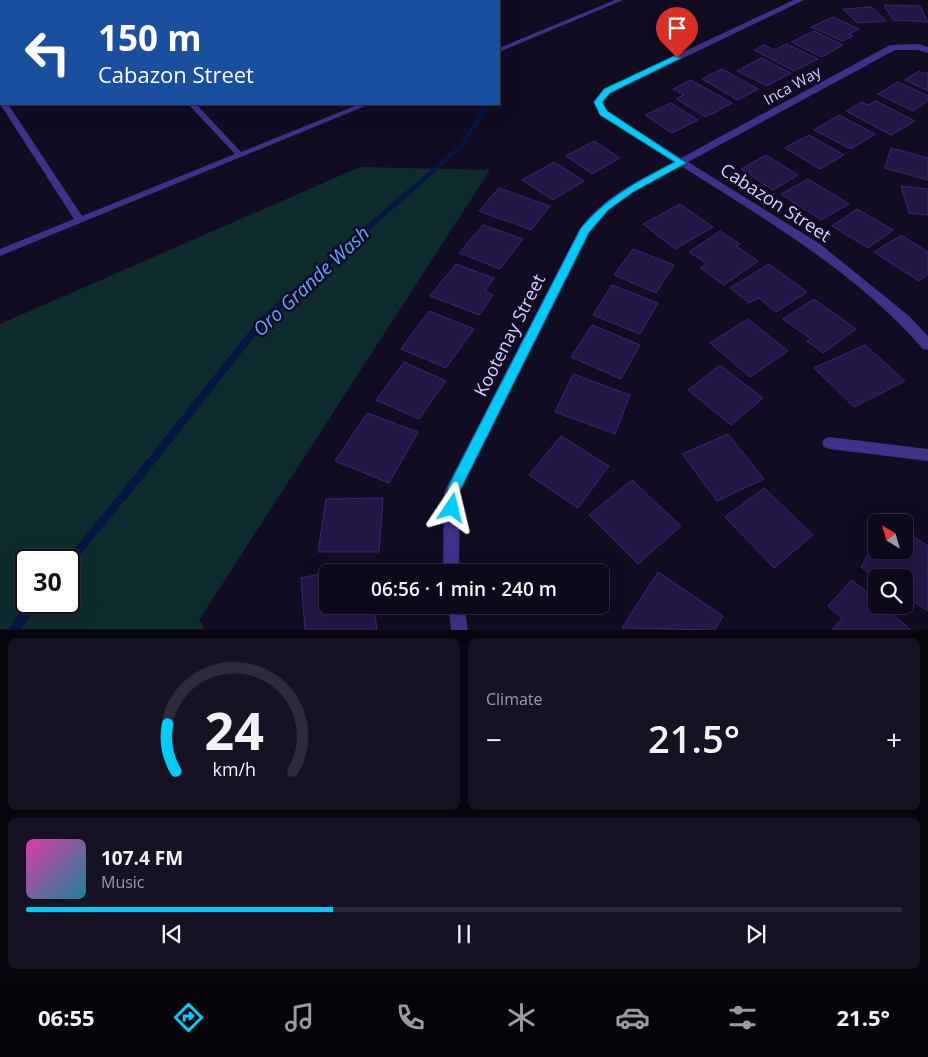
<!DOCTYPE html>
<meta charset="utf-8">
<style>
:root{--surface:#0e091a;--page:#171223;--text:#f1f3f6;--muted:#9b9aa2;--line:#2e2a39;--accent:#00cbf9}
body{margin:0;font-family:"Open Sans",sans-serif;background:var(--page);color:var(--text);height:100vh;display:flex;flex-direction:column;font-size:19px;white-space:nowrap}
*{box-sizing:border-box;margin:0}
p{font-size:16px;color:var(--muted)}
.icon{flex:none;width:28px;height:28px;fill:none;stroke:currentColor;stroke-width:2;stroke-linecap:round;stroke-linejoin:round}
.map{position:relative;height:630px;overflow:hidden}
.drawer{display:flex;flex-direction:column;gap:8px;padding:8px;background:#08050e;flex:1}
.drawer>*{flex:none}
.guide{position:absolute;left:0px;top:0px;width:500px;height:105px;box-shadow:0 5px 20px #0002,0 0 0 1px var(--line);background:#1a4fa0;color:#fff;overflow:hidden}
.needle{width:32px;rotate:323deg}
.tools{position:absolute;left:868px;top:514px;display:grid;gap:10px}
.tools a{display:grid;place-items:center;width:45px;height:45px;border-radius:8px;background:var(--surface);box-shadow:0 5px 20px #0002,0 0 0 1px var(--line);font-size:25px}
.speed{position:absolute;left:15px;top:549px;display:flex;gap:10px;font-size:25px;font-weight:700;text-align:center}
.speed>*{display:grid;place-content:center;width:65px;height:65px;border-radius:50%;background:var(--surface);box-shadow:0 5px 20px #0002,0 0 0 1px var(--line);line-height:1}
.speed .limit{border:2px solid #111;border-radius:8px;background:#fff;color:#111}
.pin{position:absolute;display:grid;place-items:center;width:42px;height:42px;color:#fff;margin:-51px -21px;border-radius:50% 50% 50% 0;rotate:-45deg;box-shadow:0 0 5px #0007}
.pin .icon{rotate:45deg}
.me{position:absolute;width:55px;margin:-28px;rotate:10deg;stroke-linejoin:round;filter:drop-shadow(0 0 4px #0008)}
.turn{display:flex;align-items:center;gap:18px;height:105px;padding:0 15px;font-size:22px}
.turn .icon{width:65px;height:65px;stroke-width:2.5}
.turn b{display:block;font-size:35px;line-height:42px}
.big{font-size:38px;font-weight:600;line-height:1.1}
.drawer .tile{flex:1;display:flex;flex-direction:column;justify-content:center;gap:8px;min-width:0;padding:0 18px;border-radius:8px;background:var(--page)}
.drawer .dial{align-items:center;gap:0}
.dial svg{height:130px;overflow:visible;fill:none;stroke:var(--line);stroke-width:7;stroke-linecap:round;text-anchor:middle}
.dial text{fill:var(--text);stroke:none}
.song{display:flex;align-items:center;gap:15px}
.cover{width:60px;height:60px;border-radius:8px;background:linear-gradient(135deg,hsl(320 70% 55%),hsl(190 70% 35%))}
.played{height:5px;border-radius:2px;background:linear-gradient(90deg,var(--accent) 35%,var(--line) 35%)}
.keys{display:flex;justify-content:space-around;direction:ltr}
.heat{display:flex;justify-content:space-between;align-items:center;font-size:28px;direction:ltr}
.drawer .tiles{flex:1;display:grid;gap:8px;grid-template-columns:1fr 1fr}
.tile:last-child{grid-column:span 2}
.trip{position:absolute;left:319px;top:564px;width:290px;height:50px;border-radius:8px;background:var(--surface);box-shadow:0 5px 20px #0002,0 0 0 1px var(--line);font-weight:600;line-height:50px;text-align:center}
.tabs{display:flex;height:80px;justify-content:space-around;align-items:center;background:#06040a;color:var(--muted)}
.tabs .icon{width:35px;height:35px}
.tabs .on{color:var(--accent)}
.tabs b{font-size:22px;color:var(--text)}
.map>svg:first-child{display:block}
.green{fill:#0e2c2e;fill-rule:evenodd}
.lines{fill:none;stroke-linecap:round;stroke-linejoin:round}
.stream{fill:#051643;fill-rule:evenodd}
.building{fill:#241646;stroke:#3c2674}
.lane{fill:#3d3287;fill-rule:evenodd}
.street{fill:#3d3287;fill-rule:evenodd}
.route{fill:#00cbf9;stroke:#0084a2}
.labels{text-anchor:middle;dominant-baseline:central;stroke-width:5;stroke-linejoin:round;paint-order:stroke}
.far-street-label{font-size:15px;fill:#d8ceff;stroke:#120c23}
.street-label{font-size:18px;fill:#d8ceff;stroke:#120c23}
.water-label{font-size:19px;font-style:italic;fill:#5ca6ff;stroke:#120c23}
</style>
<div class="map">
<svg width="928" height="630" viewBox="0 0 928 630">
<rect width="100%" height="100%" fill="#120c23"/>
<path class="green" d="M360,167L490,170L199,620L205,629H0V324ZM26,560H69V602H26Z"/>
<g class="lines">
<path class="stream" d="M481,0H485V1H481Z
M485,104H491L463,147L266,322L148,472L72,565L69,567V560H65L66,559L142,466L260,318L459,145Z
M28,602H40L20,630H8Z"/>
</g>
<path class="building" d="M884,5L920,6L928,22L893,20Z
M872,7L886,21L857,23L843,9Z
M833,17L859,29L849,34L853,36L842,41L811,27Z
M814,31L843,45L822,57L791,42Z
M787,44L818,59L794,71L754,50L765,45L774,50Z
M761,58L791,73L767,86L737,71Z
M722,69L758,89L738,100L702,79Z
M919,71L925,74L928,72V91L905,80Z
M691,80L732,103L706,117L676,99L684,95L673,89Z
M898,82L928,96V101L913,111L878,94Z
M876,101L915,121L891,135L846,111L862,102L868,105Z
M671,103L698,120L672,133L645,115Z
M839,115L875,134L851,149L814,130Z
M809,135L844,155L820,169L785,148Z
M594,141L620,158L592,174L566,156Z
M891,148L928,158V180L885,168Z
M766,155L798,175L773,190L741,169Z
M554,162L584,181L553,200L522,180Z
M808,179L849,204L821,220L781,194Z
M901,186L928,189V215L909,213Z
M499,188L550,206L531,230L479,211Z
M680,204L713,227L675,249L643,224Z
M857,209L893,230L868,248L832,226Z
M483,225L523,239L500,269L459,253Z
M720,231L740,244L736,246L758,261L724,285L700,268L707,264L689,252Z
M901,235L928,252V274L919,281L874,252Z
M633,249L674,265L656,293L614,275Z
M456,264L494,278L485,291L493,295L479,315L430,296Z
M769,264L807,292L776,312L759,298L749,303L730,288Z
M612,285L658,303L640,334L593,315Z
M814,299L856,329L823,353L807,341L811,339L783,319Z
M429,311L474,329L446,368L401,349Z
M748,319L788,351L750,377L710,343Z
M592,325L640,345L621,379L571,357Z
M865,345L905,381L854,407L814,368Z
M404,362L446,381L419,419L376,400Z
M720,365L763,398L731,425L688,390Z
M573,374L630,395L615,434L555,412Z
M367,413L418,432L389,483L335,461Z
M728,434L764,479L717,501L682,454Z
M561,436L609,466L578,508L529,475Z
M632,480L681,526L638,564L589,515Z
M764,488L813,535L774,568L725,517Z
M383,498L379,552H318L326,499Z
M904,531L928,546V611L904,595V578H877L861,567L876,541V550H904Z
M368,564L369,572H328V605H374L377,630H305L301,578Z
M658,572L723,616L715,630L622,628Z
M852,580L876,600V605H882L911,630H832L842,618L828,606Z"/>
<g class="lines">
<path class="lane" d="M245,0H252L253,1H246Z
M615,0H623L499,52V48Z
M0,17H1V21H0Z
M0,87H1V91H0Z
M1,103L8,104L82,216L235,154L188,104H196L241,152L360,104H370L0,256V249L74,219L0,104Z"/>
<path class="street" d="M794,0H804L610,93L603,102L607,111L681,158L890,45L919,44L928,47V53L918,50H895L688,162L820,244L909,316L928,336V350L923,349C856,272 766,220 681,166L633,192L608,211L590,232L460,492L459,572H443L444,492L579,230C602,197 639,180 673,162L600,115L593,102L604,89Z
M829,437L928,449V461L829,449L824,447L822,443L824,439Z
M448,605H464L468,630H451Z"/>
</g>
<path class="route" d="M674,56L681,58L610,93L602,102L607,111L686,163L633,192L608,210L589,232L459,492L457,513L452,515L447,513L445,508L448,487L581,228C611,194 636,183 675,162L600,115L594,102L604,89Z"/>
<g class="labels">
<g class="far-street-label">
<text transform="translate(792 85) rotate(-29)">Inca Way</text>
</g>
<g class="street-label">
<text transform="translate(776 202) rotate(33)">Cabazon Street</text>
<text transform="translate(509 335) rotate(-63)">Kootenay Street</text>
</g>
<g class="water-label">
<text transform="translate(311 281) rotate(-43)">Oro Grande Wash</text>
</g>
</g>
</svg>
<div class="tools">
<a><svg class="needle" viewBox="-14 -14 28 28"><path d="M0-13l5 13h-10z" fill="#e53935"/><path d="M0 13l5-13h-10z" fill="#9b9aa2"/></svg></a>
<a><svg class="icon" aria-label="search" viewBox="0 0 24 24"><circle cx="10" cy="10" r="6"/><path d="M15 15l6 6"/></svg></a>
</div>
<div class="speed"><div class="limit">30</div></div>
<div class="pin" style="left:677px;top:58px;background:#d93025"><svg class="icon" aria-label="arrive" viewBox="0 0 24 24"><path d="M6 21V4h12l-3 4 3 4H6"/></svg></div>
<svg class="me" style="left:452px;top:508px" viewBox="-20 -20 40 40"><path d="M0-17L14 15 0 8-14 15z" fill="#00cbf9" stroke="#fff" stroke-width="4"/></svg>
<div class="trip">06:56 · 1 min · 240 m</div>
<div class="guide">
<div class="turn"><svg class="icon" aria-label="left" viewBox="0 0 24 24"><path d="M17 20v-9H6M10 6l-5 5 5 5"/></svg><div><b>150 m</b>Cabazon Street</div></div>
</div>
</div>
<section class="drawer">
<div class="tiles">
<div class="tile dial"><svg viewBox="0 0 100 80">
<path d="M14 69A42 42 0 1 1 86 69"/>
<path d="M14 69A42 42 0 0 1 9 40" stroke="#00cbf9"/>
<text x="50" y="56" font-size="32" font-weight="700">24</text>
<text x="50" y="72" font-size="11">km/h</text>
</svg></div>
<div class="tile"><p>Climate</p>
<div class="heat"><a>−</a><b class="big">21.5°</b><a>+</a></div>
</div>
<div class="tile">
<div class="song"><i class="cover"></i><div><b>107.4 FM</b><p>Music</p></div></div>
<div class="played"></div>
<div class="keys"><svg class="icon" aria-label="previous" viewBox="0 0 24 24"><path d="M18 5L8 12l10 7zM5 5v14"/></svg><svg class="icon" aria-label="pause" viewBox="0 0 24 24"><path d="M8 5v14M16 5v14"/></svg><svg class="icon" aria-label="next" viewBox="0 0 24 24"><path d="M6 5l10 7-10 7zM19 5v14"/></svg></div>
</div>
</div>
</section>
<nav class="tabs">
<b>06:55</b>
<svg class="icon on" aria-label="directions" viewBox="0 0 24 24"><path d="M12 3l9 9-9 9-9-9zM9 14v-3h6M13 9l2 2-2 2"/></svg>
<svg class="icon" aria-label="music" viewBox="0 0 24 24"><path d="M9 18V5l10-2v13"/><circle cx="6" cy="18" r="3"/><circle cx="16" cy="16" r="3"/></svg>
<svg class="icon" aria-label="phone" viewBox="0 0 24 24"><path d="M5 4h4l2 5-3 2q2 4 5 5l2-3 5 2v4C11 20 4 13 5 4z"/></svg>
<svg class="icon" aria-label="climate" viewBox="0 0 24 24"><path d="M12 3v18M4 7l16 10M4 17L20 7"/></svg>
<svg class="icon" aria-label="car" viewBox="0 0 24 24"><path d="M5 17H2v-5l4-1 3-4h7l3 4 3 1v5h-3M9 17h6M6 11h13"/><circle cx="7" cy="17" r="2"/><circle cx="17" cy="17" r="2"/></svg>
<svg class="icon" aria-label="filters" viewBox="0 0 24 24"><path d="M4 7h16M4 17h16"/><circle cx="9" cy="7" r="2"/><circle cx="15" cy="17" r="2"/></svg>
<b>21.5°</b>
</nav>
